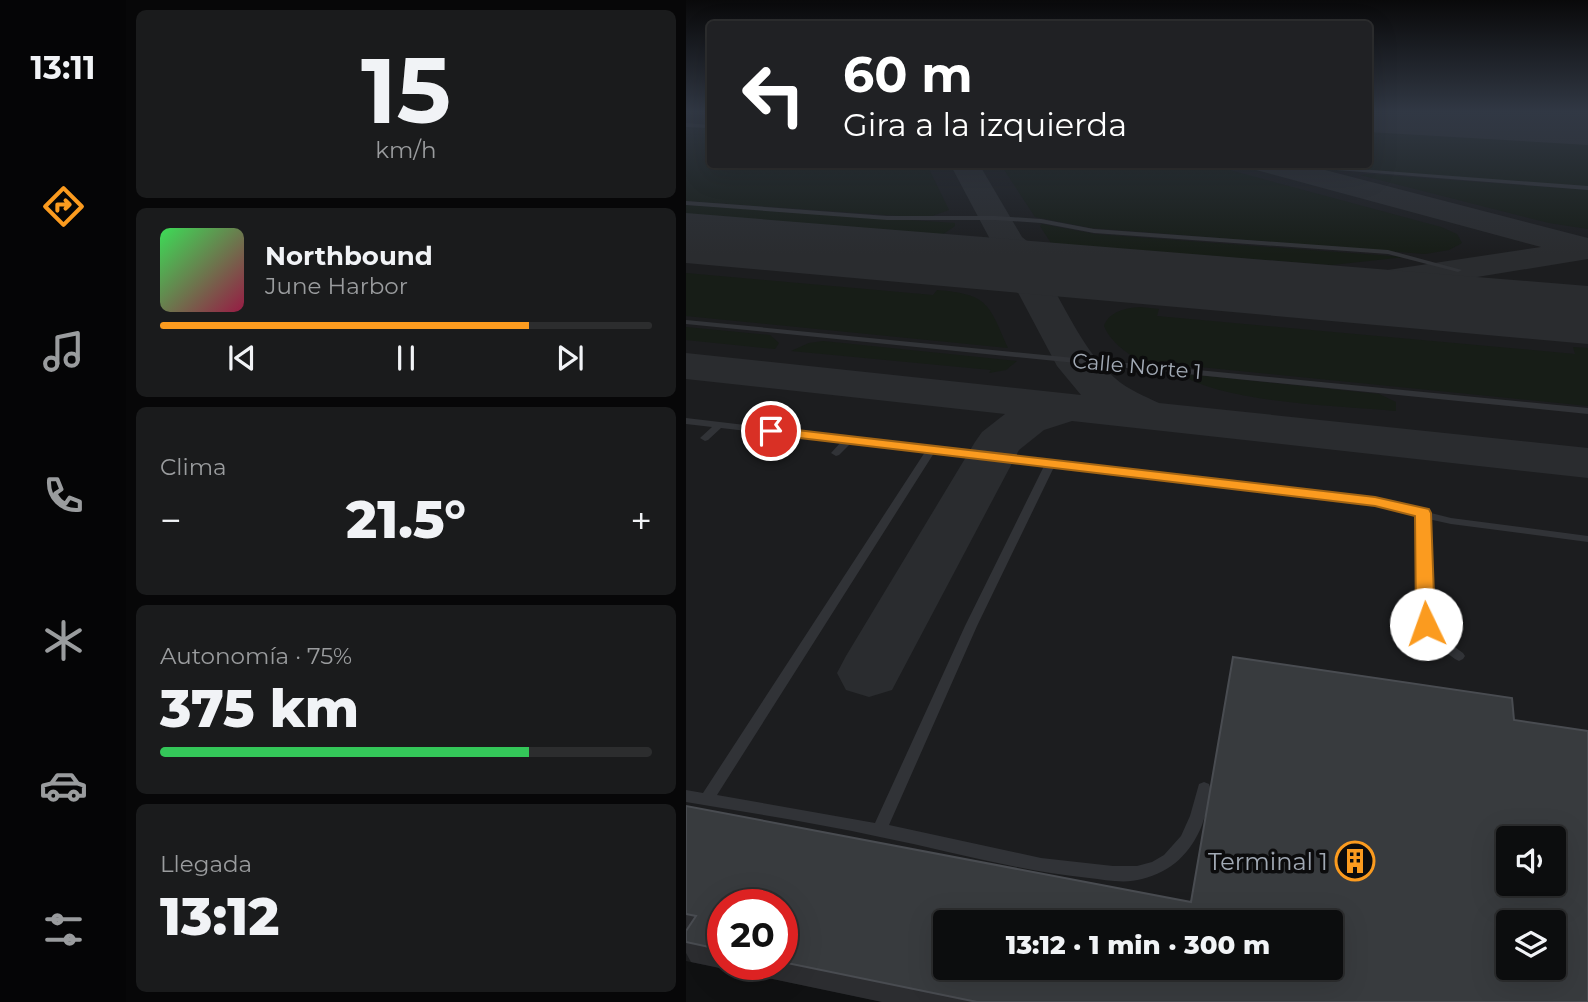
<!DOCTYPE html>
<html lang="es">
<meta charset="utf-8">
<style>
:root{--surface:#0c0d0e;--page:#1a1b1c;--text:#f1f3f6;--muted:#9a9c9e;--line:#2c2d2e;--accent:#fb9b1f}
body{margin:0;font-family:Montserrat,sans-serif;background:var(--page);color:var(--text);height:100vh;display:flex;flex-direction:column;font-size:26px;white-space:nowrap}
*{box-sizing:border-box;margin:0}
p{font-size:23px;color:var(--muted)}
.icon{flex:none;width:38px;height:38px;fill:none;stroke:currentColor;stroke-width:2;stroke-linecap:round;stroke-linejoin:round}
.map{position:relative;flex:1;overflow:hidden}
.details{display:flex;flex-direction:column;gap:10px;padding:10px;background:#070708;width:560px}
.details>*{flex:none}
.hud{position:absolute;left:21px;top:21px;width:665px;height:147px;border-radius:7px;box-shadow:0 7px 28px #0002,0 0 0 2px var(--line);background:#202124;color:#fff;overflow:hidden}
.fabs{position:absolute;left:810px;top:826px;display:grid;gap:14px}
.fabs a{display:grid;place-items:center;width:70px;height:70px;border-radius:7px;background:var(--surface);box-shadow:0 7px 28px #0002,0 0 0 2px var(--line);font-size:35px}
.speed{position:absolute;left:21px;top:889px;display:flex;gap:14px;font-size:35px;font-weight:700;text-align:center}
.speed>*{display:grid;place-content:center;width:91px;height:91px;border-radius:50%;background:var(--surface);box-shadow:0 7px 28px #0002,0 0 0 2px var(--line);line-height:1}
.speed .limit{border:10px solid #d22;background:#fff;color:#111}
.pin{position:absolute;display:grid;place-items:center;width:60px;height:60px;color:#fff;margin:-30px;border:4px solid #fff;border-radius:50%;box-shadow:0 2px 7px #0007}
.me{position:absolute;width:77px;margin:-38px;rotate:357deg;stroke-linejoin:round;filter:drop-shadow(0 0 5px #0008)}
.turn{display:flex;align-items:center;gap:24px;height:147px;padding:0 21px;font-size:32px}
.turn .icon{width:91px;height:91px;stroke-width:2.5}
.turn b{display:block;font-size:49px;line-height:60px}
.big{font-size:52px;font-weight:800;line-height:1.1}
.details .tile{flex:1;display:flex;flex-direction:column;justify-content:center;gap:10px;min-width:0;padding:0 24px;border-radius:10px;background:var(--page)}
.details .dial{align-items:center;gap:0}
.dial b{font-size:91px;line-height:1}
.song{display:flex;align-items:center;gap:21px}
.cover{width:84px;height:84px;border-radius:10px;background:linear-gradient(135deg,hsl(130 70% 55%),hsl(340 70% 35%))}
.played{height:7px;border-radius:4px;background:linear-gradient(90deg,var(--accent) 75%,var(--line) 75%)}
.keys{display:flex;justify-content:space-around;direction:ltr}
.heat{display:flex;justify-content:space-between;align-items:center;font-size:38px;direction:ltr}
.charge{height:10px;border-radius:5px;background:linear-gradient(90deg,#34c759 75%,var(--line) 0)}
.trip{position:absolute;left:247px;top:910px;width:410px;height:70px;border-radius:7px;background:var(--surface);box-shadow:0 7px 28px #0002,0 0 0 2px var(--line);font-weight:800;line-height:70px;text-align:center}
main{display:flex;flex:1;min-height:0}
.dock{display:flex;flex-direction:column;width:126px;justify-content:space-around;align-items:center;background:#050506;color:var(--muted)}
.dock .icon{width:49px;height:49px}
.dock .current{color:var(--accent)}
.dock b{font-size:32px;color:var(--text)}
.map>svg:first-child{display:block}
.built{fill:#1c1d1f;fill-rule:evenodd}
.green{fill:#171d17}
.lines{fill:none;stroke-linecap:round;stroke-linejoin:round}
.taxiway{fill:#2a2c2f;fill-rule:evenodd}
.runway{fill:#2a2c2f;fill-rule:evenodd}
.service{fill:#313337;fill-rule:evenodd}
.wall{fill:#2c2d30;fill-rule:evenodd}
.building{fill:#383b3e;stroke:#494c51;stroke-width:2;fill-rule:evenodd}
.route{fill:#fb9b1f;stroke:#a36514;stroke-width:2}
.labels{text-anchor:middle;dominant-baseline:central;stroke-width:7;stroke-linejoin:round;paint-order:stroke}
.street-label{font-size:21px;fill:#a1a9b4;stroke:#0c0c0d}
.near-poi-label{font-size:24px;fill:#a1a9b4;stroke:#0c0c0d;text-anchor:end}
</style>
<main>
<nav class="dock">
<b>13:11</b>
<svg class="icon current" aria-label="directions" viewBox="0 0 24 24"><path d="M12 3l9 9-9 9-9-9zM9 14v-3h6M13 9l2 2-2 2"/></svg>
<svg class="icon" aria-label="music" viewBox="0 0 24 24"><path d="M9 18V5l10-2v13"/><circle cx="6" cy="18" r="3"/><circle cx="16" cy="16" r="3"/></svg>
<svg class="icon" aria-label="phone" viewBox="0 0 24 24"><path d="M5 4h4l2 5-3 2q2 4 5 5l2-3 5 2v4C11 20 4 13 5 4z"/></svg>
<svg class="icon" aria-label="climate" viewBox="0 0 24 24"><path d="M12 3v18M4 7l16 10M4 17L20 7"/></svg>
<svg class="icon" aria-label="car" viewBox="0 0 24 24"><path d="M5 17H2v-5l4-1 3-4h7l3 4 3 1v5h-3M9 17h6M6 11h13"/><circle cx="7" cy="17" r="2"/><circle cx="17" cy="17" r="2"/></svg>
<svg class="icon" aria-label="filters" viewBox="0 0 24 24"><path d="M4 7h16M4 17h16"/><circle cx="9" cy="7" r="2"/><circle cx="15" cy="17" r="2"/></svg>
</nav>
<section class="details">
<div class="tile dial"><b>15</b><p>km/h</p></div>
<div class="tile">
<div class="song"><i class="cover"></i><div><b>Northbound</b><p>June Harbor</p></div></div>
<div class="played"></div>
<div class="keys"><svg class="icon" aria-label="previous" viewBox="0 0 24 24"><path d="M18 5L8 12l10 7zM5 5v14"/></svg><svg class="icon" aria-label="pause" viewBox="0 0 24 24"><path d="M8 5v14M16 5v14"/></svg><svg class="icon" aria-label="next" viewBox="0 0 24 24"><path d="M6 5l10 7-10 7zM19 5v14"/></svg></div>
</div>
<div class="tile"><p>Clima</p>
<div class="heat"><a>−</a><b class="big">21.5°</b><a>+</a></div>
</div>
<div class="tile"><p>Autonomía · 75%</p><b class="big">375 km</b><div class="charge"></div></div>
<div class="tile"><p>Llegada</p><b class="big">13:12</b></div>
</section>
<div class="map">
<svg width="902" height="1002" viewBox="0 0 902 1002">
<rect width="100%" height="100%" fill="#101112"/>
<path class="built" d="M0,113H24V164H682L683,113H902V1002H197L0,961ZM822,838H868V884H822ZM37,905H96V964H37ZM259,922H644V968H259ZM822,922H868V968H822Z"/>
<path class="green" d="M0,127L24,128V164L241,165L263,210L246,216L228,217L0,201Z
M683,129L902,142V187L654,170L634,165L682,164Z
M315,165H525L755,227L771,234L776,243L763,250L739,254L405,228L349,217Z
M682,174L902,190V229L863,223L674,175Z
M0,205L269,223V226L256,235L242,234L0,214Z
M356,224L409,234L719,257L646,265L381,245L379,248L365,243L354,226Z
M0,273L247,295L251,290C303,294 303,305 322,348L0,316Z
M454,307L473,309L471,316L889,354L887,347L902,348V406L454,361C440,353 424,341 418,326C423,311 441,308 454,307Z
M0,327L84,335L93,343L89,349L0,340Z
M137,341L331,361L320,370L303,373L305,370L105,351L123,343Z
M491,373L693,394L710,402V411C648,405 543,404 491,373Z"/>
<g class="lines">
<path class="taxiway" d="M688,113H732L734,116L730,121L721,124L692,118Z
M264,164H293L336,237C369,265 407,258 446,267L451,275L446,283L433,286L360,276C381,310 399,354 430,379C443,390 458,396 473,403L902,448V478L386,421L358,430L333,450L206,690L183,697L160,690L151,673L160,656L289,442L296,432L319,414L0,379V353L395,395L371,366L318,266C296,271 276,274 254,269L249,261L254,253L297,249L306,243Z
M566,164H616L902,238V259L675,296L574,298L561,295L555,287L561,279L574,276L675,274L855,247L570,170Z"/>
<path class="runway" d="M682,113H902V145L682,132Z
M0,213L902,286V344L0,263Z"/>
<path class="service" d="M0,123L24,125V128L0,127Z
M573,164H606L902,186V190Z
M0,201L201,216H309L355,219L408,229L702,250L776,270L772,272L702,254L408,233L355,223L309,220H201L0,205Z
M0,320L902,408V414L0,324Z
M0,418L689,499L765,518L902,536V542L765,524L742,519L745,624L751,634L777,653L779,656L777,659L773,661L769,659L743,640L733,624L732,516L689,505L368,467L291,626L203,825L355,858L427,866H451L466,862L478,855L495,836L504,816L513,784L518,782L523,784C528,795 520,813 516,825C505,853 485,872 456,879C439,884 420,880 403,878C332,871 264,851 194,837C130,823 64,813 0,802V790L17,793L239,452L165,443L153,455L150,456L145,453L155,442L35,428L22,440L19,441L14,438L26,427L0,424ZM248,453L358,466L279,626L189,823L31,795Z"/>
</g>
<path class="wall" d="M828,720L902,1002H196L5,962L0,953V806L505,902ZM37,905H96V964H37Z"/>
<path class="building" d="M547,657L826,698L828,720L902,731V1002H291L96,962V905H37V950L0,942V931L10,916L0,914V806L505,902ZM822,838H868V884H822ZM259,922H644V968H259ZM822,922H868V968H822Z"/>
<linearGradient id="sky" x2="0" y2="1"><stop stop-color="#09090a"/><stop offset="0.44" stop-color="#313844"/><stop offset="1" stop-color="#313844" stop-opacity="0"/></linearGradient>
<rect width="902" height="254" fill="url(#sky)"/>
<path class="route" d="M85,427L689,497L743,509L745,513L749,624L746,628H733L730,624L729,516L689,506L80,434L78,431L80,428Z"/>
<defs>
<symbol id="building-ring" viewBox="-11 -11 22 22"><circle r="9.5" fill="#0c0c0d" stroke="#fb9b1f" stroke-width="1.5"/><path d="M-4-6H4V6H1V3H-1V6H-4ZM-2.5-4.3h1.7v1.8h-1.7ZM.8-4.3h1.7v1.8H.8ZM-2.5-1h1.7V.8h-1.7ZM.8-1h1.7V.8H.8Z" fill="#fb9b1f"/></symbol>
</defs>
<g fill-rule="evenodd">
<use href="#building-ring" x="647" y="839" width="44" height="44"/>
</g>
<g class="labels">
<g class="street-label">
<text transform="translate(451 366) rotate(5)">Calle Norte 1</text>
</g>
<g class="near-poi-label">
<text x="642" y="861">Terminal 1</text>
</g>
</g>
</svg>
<div class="fabs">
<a><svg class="icon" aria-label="sound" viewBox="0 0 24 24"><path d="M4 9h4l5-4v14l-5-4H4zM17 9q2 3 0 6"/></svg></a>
<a><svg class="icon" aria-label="layers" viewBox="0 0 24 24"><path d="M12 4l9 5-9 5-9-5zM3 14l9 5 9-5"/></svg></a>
</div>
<div class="speed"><div class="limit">20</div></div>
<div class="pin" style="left:85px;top:431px;background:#d93025"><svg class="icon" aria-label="arrive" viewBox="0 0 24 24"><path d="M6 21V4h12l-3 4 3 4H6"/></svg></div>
<svg class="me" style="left:740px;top:624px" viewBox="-20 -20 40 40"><circle r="19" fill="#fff"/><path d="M0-13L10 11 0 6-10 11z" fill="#fb9b1f"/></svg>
<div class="trip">13:12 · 1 min · 300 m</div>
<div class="hud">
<div class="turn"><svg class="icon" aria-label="left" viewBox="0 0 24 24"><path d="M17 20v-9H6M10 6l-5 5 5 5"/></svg><div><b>60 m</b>Gira a la izquierda</div></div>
</div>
</div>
</main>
